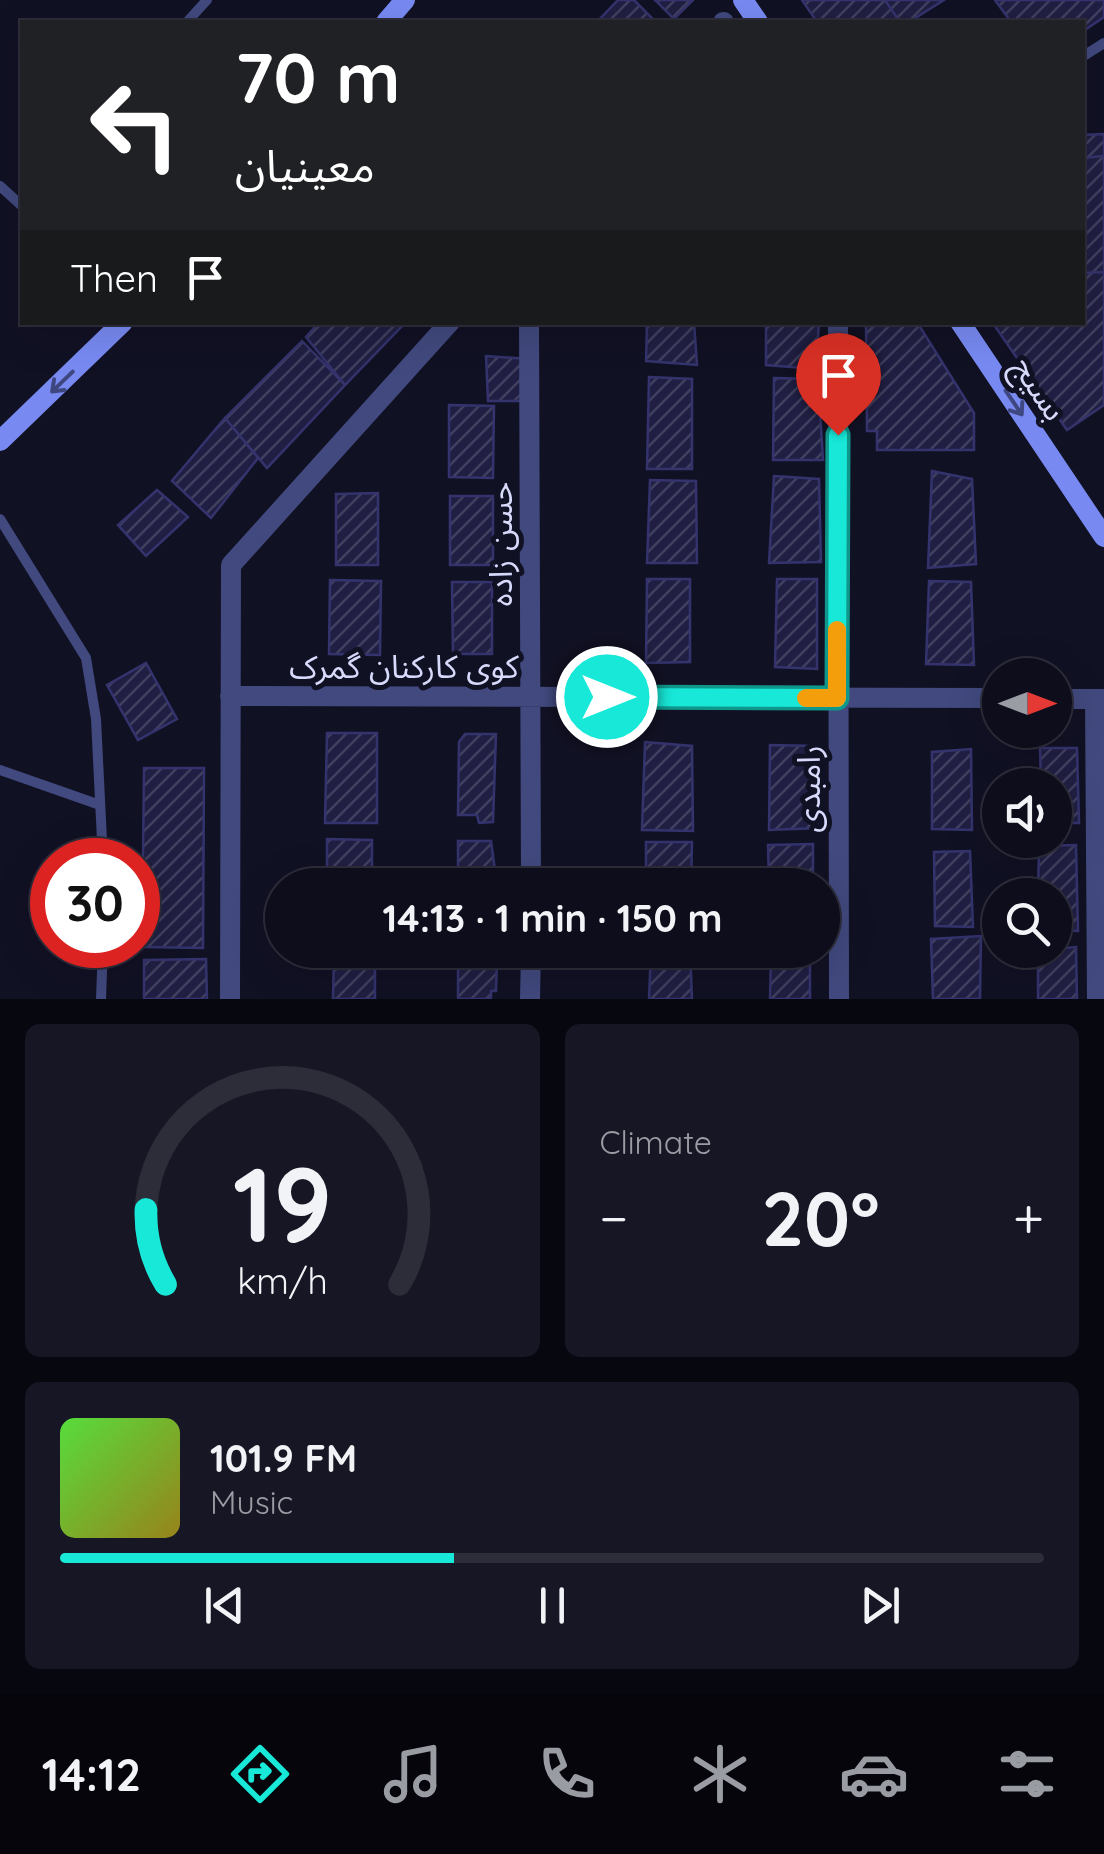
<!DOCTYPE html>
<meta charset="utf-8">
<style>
:root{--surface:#0d0d1b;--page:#161624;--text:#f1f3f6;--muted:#9a9ca3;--line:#2d2d3a;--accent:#17e8d8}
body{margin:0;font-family:Quicksand,"Noto Sans Arabic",sans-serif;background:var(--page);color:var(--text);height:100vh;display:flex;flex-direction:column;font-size:38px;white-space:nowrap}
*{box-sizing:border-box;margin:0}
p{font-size:32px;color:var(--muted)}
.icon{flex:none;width:55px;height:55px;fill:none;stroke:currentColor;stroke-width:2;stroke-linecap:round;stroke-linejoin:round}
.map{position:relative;height:999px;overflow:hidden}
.sheet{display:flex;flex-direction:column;gap:25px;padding:25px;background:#07070f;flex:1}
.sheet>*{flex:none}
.banner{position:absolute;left:20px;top:20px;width:1065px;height:305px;border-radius:0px;box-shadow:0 10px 40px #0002,0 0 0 2px var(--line);background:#202124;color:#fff;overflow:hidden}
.needle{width:65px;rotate:90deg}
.tools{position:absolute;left:982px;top:658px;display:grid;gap:20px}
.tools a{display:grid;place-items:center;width:90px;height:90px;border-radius:50%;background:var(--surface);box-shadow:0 10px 40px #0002,0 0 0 2px var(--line);font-size:50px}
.speed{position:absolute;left:30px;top:838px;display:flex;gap:20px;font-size:50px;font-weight:700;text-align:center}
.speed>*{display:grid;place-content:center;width:130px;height:130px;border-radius:50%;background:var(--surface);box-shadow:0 10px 40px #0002,0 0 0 2px var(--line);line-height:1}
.speed .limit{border:15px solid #d22;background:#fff;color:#111}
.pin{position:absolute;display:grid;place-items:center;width:85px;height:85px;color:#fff;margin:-102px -42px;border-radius:50% 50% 50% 0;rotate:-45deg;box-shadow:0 0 10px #0007}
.pin .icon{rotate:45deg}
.me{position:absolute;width:110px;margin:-55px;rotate:90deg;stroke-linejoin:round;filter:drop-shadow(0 0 8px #0008)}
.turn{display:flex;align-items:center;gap:35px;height:210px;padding:0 50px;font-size:45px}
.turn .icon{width:130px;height:130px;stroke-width:2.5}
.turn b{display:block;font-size:70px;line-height:85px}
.then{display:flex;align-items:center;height:95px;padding:0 50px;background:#0003;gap:20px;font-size:38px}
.big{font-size:75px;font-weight:700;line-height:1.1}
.sheet .widget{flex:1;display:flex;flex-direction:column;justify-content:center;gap:15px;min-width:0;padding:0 35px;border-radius:15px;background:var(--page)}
.sheet .dial{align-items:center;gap:0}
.dial svg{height:260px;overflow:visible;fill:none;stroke:var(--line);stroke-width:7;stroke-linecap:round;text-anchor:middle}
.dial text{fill:var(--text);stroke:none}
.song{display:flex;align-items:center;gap:30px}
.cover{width:120px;height:120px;border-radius:15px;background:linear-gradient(135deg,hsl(110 70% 55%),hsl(50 70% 35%))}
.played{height:10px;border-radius:5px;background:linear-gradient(90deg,var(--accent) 40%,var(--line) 40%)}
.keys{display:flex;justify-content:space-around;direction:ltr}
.heat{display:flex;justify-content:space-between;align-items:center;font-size:55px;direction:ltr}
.sheet .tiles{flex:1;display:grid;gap:25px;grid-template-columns:1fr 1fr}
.widget:last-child{grid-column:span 2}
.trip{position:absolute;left:265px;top:868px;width:575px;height:100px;border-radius:50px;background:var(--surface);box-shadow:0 10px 40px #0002,0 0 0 2px var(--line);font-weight:700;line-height:100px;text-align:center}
.menu{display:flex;height:160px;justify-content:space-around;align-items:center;background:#05050b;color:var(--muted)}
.menu .icon{width:70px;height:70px}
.menu .current{color:var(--accent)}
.menu b{font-size:45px;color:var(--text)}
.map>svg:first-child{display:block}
.building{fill:url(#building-hatch);stroke:#34336d;stroke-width:2.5}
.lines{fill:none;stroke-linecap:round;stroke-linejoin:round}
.lane{stroke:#41497e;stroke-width:10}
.street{stroke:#41497e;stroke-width:20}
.secondary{stroke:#788af2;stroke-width:20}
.oneway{stroke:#3f4781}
.route-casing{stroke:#0f978c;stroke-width:25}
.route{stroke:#17e8d8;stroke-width:18}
.slow{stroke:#f59e0b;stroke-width:18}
.labels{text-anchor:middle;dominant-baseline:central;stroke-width:10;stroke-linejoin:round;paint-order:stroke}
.street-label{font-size:32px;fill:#d8dafb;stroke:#111124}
</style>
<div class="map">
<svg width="1104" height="999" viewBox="0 0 1104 999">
<defs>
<pattern id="building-hatch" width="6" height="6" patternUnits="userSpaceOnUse" patternTransform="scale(2.5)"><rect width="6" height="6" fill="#201f43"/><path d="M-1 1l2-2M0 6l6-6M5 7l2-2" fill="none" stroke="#403f5f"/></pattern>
</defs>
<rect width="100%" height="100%" fill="#111124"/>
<path class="building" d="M618,0H634L654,20L597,22Z
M655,0H693L674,19Z
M802,0H885L900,22H817Z
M885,0H944L909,22H900Z
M995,0H1104V17L1082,32V22H1011Z
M1104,134V156L1082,158V135Z
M1104,156V272L1082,273V158Z
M1104,272V405L1067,430L992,322H1082V273Z
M319,322H404L405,323L345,385L306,337Z
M647,322H694L697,365L646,361Z
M766,322H819L816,369L766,365Z
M866,322H917L974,413V450H877V431H867Z
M302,341L345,385L267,468L225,418Z
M486,356L529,359V401H488Z
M649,377L692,379V469H647Z
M774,378L818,379L823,460H773Z
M449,405L494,406L493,478L449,477Z
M225,418L258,458L211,518L172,481Z
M932,471L972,479L976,564L928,568Z
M774,476L819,479L821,562L769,563Z
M650,480L696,481L697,563H647Z
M157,490L188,517L146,556L118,525Z
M378,493V565H336V494Z
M450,496H493V565H450Z
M647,579H690V662L646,663Z
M777,579H817V669L775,667Z
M330,580L381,581L380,655L329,654Z
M929,581L971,582L974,665L926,664Z
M452,582H492V654H453Z
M146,663L177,719L138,740L107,685Z
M327,733H377V823H325Z
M465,734H496L493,822L479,823L477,815H458L459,742Z
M645,742L692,746L693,831L642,830Z
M770,745L816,746L818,828L769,830Z
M1040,748H1077L1079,823H1055V785H1041Z
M971,749L972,830L932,829V752Z
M144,768H204L203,948L142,947Z
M327,839L372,840V885H327Z
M458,841H491L497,885H458Z
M646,842H692L691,885H646Z
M813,844V885H769L768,845Z
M1076,845L1078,931L1055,930V895H1038L1039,846Z
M970,851L973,927L935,926L934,852Z
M981,936L980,999H933L931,939Z
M1076,947L1077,999H1038V950Z
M334,950H375V999H333Z
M458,950H492V960H497L496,991H491V999H458Z
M651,950H690L692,999H649Z
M771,950H810V999H770Z
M206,959L207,999H144V960Z"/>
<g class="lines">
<path class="lane" d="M187,22L207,0
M1082,57L1104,43
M0,186L22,206
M0,519L86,658L96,719L103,860
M0,770L100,805
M101,999L103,945"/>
<path class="street" d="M723,22H724
M529,322L531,885
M838,322L839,999
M230,696L1000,698
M1055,699H1104
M1095,699L1097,999
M230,999L231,565L450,322
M530,999L531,950"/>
<path class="secondary" d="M743,0L758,22
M386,22L405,0
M960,322L1104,537
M0,441L123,322"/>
</g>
<defs><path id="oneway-shaft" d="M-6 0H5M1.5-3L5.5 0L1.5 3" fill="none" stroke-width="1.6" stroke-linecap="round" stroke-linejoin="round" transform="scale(2.5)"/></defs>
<g class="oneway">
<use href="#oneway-shaft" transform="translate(62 382) rotate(136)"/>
<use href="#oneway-shaft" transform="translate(1014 403) rotate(56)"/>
</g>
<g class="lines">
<defs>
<path id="route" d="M607,697L837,698L838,435"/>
</defs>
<use href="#route" class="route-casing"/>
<use href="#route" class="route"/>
<path class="slow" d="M806,698H837V630"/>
</g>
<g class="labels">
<g class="street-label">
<text transform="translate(1040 388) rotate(56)">بسیج</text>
<text transform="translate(500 544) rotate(-90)">حسن زاده</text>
<text x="404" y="666">کوی کارکنان گمرک</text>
<text transform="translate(808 789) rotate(-90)">رامبدی</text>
</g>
</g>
</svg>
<div class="tools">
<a><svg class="needle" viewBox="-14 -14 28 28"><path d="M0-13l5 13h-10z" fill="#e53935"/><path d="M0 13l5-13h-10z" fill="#9a9ca3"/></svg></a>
<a><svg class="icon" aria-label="sound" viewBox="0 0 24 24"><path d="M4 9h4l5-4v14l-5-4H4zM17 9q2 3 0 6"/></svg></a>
<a><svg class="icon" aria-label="search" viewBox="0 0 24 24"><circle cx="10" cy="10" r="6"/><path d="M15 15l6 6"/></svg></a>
</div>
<div class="speed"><div class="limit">30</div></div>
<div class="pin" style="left:838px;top:435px;background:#d93025"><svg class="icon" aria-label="arrive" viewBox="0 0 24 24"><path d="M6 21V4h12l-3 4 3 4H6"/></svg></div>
<svg class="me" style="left:607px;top:697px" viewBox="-20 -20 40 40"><circle r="17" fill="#17e8d8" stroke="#fff" stroke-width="3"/><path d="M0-11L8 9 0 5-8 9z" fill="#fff"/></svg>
<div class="trip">14:13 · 1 min · 150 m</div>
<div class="banner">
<div class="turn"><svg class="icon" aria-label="left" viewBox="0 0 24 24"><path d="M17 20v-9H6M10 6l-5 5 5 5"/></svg><div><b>70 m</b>معینیان</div></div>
<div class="then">Then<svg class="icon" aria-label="arrive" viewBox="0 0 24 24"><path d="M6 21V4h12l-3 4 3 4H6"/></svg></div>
</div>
</div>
<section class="sheet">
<div class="tiles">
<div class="widget dial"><svg viewBox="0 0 100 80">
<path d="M14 69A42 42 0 1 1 86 69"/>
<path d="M14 69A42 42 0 0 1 8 46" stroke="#17e8d8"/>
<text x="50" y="56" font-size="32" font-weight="700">19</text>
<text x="50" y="72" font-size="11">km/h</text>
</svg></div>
<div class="widget"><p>Climate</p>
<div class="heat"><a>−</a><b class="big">20°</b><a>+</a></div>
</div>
<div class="widget">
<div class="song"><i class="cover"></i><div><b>101.9 FM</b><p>Music</p></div></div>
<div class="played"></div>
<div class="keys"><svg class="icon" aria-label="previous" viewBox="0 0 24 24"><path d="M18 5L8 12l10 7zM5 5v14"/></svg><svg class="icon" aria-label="pause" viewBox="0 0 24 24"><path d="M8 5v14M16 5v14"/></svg><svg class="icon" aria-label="next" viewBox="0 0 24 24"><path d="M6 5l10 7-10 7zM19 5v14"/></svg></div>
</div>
</div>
</section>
<nav class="menu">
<b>14:12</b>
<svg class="icon current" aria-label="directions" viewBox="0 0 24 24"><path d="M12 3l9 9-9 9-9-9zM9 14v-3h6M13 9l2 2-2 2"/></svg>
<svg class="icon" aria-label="music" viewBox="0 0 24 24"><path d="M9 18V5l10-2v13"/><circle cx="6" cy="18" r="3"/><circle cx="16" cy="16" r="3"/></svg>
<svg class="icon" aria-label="phone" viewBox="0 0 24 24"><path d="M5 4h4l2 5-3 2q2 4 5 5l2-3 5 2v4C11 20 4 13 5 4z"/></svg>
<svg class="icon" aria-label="climate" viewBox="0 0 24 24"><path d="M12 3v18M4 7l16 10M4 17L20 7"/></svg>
<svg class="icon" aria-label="car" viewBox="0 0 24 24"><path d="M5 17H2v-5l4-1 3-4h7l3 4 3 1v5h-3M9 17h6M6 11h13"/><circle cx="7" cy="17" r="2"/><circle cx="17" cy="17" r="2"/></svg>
<svg class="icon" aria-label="filters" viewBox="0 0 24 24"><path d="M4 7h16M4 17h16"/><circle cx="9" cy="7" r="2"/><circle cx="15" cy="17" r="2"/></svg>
</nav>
